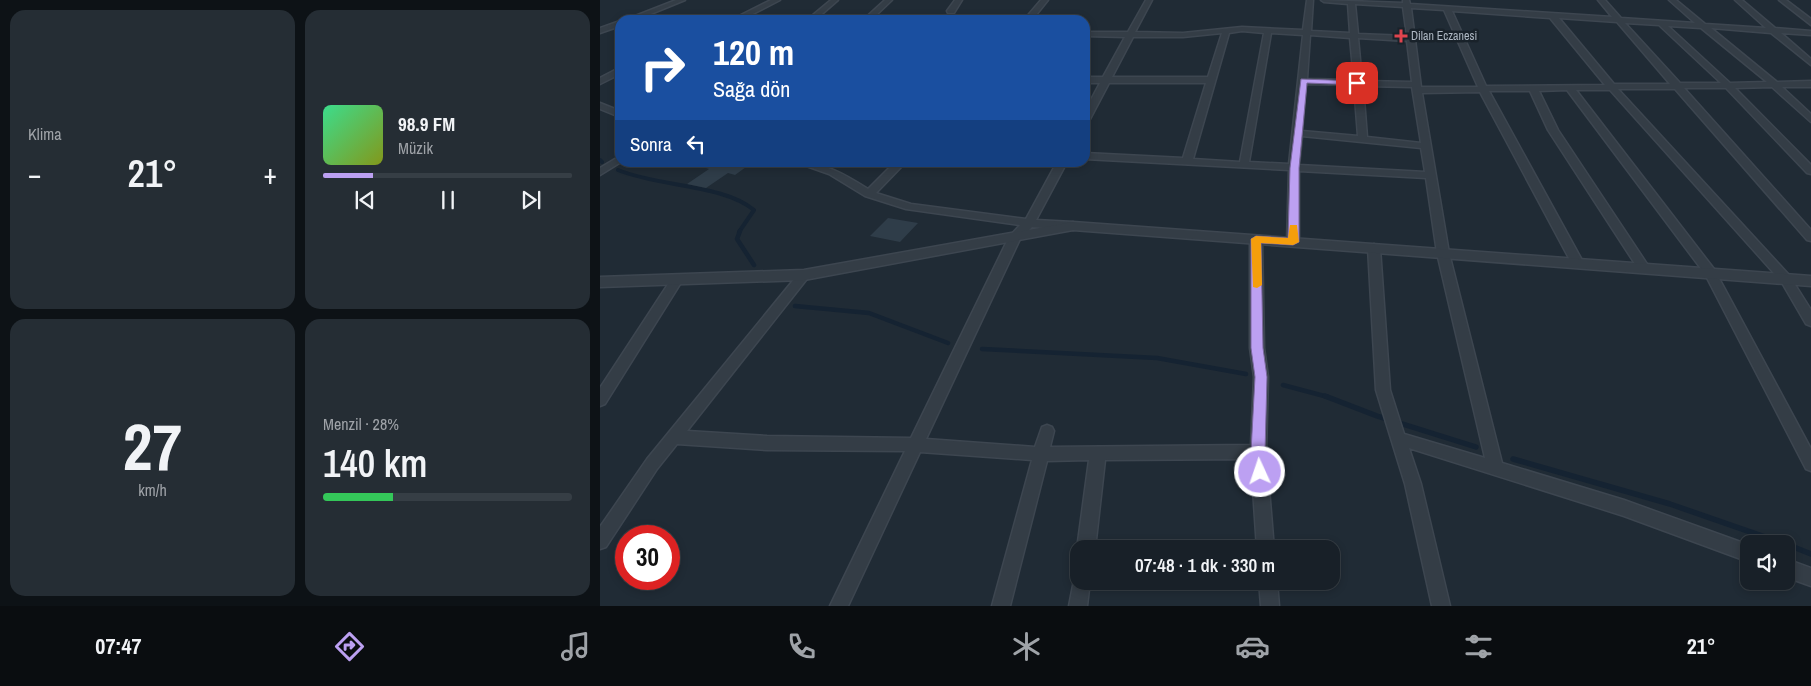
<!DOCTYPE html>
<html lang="tr">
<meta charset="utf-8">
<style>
:root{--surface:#182028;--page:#252d34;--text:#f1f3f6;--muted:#9fa3a8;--line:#363e45;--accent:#bca0f2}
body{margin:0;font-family:"Archivo Narrow",sans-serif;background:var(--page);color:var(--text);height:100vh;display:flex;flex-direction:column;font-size:19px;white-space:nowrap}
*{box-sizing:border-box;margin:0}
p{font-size:16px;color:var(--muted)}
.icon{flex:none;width:28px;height:28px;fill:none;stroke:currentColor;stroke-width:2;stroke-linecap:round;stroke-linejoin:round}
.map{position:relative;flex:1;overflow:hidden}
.side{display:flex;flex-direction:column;gap:10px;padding:10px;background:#0d1216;width:600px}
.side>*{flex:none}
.guide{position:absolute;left:15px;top:15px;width:475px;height:152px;border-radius:15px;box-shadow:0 2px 8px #0003,0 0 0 1px var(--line);background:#1a4fa0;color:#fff;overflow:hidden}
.fabs{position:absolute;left:1140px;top:535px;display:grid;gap:10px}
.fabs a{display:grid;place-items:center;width:55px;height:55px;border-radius:10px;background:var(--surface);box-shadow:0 2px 8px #0003,0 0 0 1px var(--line);font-size:25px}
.speed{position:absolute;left:15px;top:525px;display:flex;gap:10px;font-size:25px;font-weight:700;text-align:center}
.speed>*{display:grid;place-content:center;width:65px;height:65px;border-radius:50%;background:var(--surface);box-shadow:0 2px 8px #0003,0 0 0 1px var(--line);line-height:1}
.speed .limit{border:8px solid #d22;background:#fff;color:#111}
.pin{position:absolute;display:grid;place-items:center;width:42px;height:42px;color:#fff;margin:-21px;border-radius:10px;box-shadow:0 2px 8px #0006}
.me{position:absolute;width:55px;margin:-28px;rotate:357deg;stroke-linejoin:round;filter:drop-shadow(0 0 4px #0008)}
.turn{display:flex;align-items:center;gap:18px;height:105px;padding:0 15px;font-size:22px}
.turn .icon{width:65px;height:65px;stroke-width:2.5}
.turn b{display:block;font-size:35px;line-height:42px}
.then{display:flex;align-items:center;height:48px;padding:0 15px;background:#0003;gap:10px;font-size:19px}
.big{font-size:38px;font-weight:600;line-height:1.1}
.side .card{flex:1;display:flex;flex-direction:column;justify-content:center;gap:8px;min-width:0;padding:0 18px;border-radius:15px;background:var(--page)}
.side .dial{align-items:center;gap:0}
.dial b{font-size:65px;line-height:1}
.song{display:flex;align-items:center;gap:15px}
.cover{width:60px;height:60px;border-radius:8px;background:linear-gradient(135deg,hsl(150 70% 55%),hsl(70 70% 35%))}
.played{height:5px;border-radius:2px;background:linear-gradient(90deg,var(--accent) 20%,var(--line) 20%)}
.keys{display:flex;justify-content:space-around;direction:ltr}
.heat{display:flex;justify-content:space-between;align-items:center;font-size:28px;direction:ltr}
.charge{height:8px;border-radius:4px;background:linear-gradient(90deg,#34c759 28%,var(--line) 0)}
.side .tiles{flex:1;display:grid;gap:10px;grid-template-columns:repeat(2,1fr)}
.trip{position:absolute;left:470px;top:540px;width:270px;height:50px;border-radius:15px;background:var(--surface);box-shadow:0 2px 8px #0003,0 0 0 1px var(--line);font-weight:600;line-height:50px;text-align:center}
.menu{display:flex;height:80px;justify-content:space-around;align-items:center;background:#0a0d10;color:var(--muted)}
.menu .icon{width:35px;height:35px}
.menu .selected{color:var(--accent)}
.menu b{font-size:22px;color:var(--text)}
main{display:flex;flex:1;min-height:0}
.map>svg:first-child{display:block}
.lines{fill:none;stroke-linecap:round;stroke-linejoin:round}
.stream-far2{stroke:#152332;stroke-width:4}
.stream-far1{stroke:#152332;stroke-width:4.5}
.stream{stroke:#152332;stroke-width:5.5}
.building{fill:#2f3d49}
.minor-casing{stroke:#3d4650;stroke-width:3}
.tertiary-casing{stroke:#3d4650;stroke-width:3}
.minor{fill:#343d46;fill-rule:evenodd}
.tertiary{fill:#343d46;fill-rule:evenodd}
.route{fill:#bca0f2;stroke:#7a689d}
.slow{fill:#f59e0b}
.health-dot{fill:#e0444e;stroke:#19222a;stroke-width:2}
.labels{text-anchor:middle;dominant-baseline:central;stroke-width:5;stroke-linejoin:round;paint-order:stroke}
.far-poi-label{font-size:12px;fill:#aeb8c3;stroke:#19222a;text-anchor:start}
</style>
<main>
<section class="side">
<div class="tiles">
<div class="card"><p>Klima</p>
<div class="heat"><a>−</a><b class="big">21°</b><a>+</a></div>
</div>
<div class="card">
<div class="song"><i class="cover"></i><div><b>98.9 FM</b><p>Müzik</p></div></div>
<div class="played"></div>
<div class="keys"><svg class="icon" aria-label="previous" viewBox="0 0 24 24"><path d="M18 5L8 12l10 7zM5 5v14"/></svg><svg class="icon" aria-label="pause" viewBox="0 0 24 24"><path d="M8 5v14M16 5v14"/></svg><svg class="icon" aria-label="next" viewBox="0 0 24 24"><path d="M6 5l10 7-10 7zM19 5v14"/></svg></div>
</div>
<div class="card dial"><b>27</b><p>km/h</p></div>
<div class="card"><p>Menzil · 28%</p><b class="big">140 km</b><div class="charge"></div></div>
</div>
</section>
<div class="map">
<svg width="1211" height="606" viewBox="0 0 1211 606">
<rect width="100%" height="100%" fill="#202b35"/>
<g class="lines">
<path class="stream-far2" d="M0,160L2,162
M18,170C59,187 122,184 154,210L139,232"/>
<path class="stream-far1" d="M140,231L137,239L154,265
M195,306L269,313L348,343
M382,349L557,358L646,374
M683,385L728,397"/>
<path class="stream" d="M725,396L777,416L876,447
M913,459L1070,504L1185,544
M1186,544L1211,554"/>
</g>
<path class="building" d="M103,162H153L135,175L128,173L106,188L87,184L109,169L103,167Z
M288,218L318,223L300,242L270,236Z"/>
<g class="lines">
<defs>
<path id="minor" d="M76,0H85L36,20H25Z
M171,0H180L141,20H131Z
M231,0H238L215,20H207Z
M285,0H292L271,20H263Z
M355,0H362L354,13H348L347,11Z
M441,0H448L432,20H424Z
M546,0H552L535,32L583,33L642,27L703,30L707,0H713L711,31L750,33L748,4L724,2L721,0L803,3V0H809L810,4L1012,17L998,0H1005L1021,18L1095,23L1069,0H1076L1105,24L1166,28L1135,0H1142L1175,28L1211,31V35L1181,33L1211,59V65L1171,33L1111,28L1177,82L1211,81V87H1182L1211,114V122L1172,87L1135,88L1211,165V174L1207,173L1126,88H1084L1211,230V241L1207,240L1075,89H1018L1189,275L1211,310V326L1206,324L1181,281L1010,90H976L1114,269L1211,449V471L1206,469L1105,274L967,90L939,91L958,130L1047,264L1049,267L1047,270H1039L948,130L930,91H889L983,262L981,265L977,266L971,262L880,92L822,93L849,253L902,463L1024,500L1149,545V562L1024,516L809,448L821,484L850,606H832L805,484L776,390L768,248L774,244L780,248L790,390L804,434L885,458L837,253L826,178L699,171V242L693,246L687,242L689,170L485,159V153L583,158L606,83H509L490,119L485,122V111L500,83H485V77H503L525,37L485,36V32H528ZM755,4L803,7L807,36L758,34ZM811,8L844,10L878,87H821ZM852,11L950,18L1005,85L886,86ZM959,18L1017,22L1070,84H1014ZM1025,23L1059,25L1121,83H1080ZM1068,26L1101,28L1167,82L1130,83ZM642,31L664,33L640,162L593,159L629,33ZM622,33L608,77H512L533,37H583ZM671,33L703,35L689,164L649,162ZM710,35L750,38L754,80L707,79ZM758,38L807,41L812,82L762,81ZM706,84L754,85L758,136L702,131ZM763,86L812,87L821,143L767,137ZM702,136L821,148L825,172L699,165Z
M1179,0H1186L1211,19V25Z
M20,21V26L0,33V28Z
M17,69H20V74L0,84V78Z
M0,103L20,111V117L0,109Z
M20,156L21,162L0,175V168Z
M195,162C224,162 244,174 268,189L295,162H306L276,193L311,204L426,219L457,162H467L436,220L473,222L479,226L473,230L432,227L420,239L326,439L435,447L442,427L447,425L452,427L454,431L450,447L651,445L654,377L650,348V239L652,236H660L662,239L664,348L668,377L666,452L674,549H657L651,459L505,460L495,549H479V552L477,549L489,460L447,461L410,606H392L432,460L320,452L248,606H230L305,451L167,450L77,444L57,469L6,547L0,549V527L47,459L200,272H208L210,275L87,431L167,436L311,438L409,237L420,225L306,209L265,196L229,174Z
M76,277L82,281L5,404L0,406V388L72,278Z
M1186,559L1211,568V586L1186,577Z
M479,573V581H490L487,606H469L475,575Z
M659,581H677L679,606H661Z"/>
<path id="tertiary" d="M473,222L1211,276V286L473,230L204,280L0,287V277L204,270Z"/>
</defs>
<use href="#minor" class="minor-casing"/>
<use href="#tertiary" class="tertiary-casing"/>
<use href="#minor" class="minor"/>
<use href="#tertiary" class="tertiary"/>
</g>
<path class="route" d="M701,79L757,81L761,83L757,85L707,83L699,168V242L693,245L661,243L663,348L667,377L665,452L667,472L665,476L660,478L655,476L651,452L655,377L651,348V239L656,236L688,238L690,168Z"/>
<path class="slow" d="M690,225H697L699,242L693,245L661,243L662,285L657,288L653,287L651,239L656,236L688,238Z"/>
<path class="health-dot" d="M798.5 28.5h5v5h5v5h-5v5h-5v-5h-5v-5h5z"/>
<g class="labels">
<g class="far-poi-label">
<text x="811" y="36">Dilan Eczanesi</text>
</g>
</g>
</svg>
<div class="fabs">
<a><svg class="icon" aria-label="sound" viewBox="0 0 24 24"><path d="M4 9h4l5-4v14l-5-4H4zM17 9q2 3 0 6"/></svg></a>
</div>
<div class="speed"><div class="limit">30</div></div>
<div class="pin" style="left:757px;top:83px;background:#d93025"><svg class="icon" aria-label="arrive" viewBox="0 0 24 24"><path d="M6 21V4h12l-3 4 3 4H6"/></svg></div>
<svg class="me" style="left:660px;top:472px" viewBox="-20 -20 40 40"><circle r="17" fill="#bca0f2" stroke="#fff" stroke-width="3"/><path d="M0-11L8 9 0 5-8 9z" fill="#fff"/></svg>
<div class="trip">07:48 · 1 dk · 330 m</div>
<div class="guide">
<div class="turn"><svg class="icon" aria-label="right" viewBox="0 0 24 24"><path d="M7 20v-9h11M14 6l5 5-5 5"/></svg><div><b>120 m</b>Sağa dön</div></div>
<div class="then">Sonra<svg class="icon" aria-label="left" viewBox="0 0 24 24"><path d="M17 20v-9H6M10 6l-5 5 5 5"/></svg></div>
</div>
</div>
</main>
<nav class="menu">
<b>07:47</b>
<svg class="icon selected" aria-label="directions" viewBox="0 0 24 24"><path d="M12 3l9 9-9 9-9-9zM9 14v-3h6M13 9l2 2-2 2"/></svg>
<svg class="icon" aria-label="music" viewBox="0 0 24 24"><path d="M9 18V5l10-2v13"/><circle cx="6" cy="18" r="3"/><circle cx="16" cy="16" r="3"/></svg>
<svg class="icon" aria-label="phone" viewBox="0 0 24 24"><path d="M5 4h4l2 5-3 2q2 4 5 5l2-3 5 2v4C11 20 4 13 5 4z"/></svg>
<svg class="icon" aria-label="climate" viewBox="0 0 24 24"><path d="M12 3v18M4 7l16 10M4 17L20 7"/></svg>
<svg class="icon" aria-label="car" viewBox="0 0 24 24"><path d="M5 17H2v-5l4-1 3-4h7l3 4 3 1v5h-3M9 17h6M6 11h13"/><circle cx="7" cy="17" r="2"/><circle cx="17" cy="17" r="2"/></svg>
<svg class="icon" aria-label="filters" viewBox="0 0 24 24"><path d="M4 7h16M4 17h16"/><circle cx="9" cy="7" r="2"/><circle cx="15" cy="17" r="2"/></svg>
<b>21°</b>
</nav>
